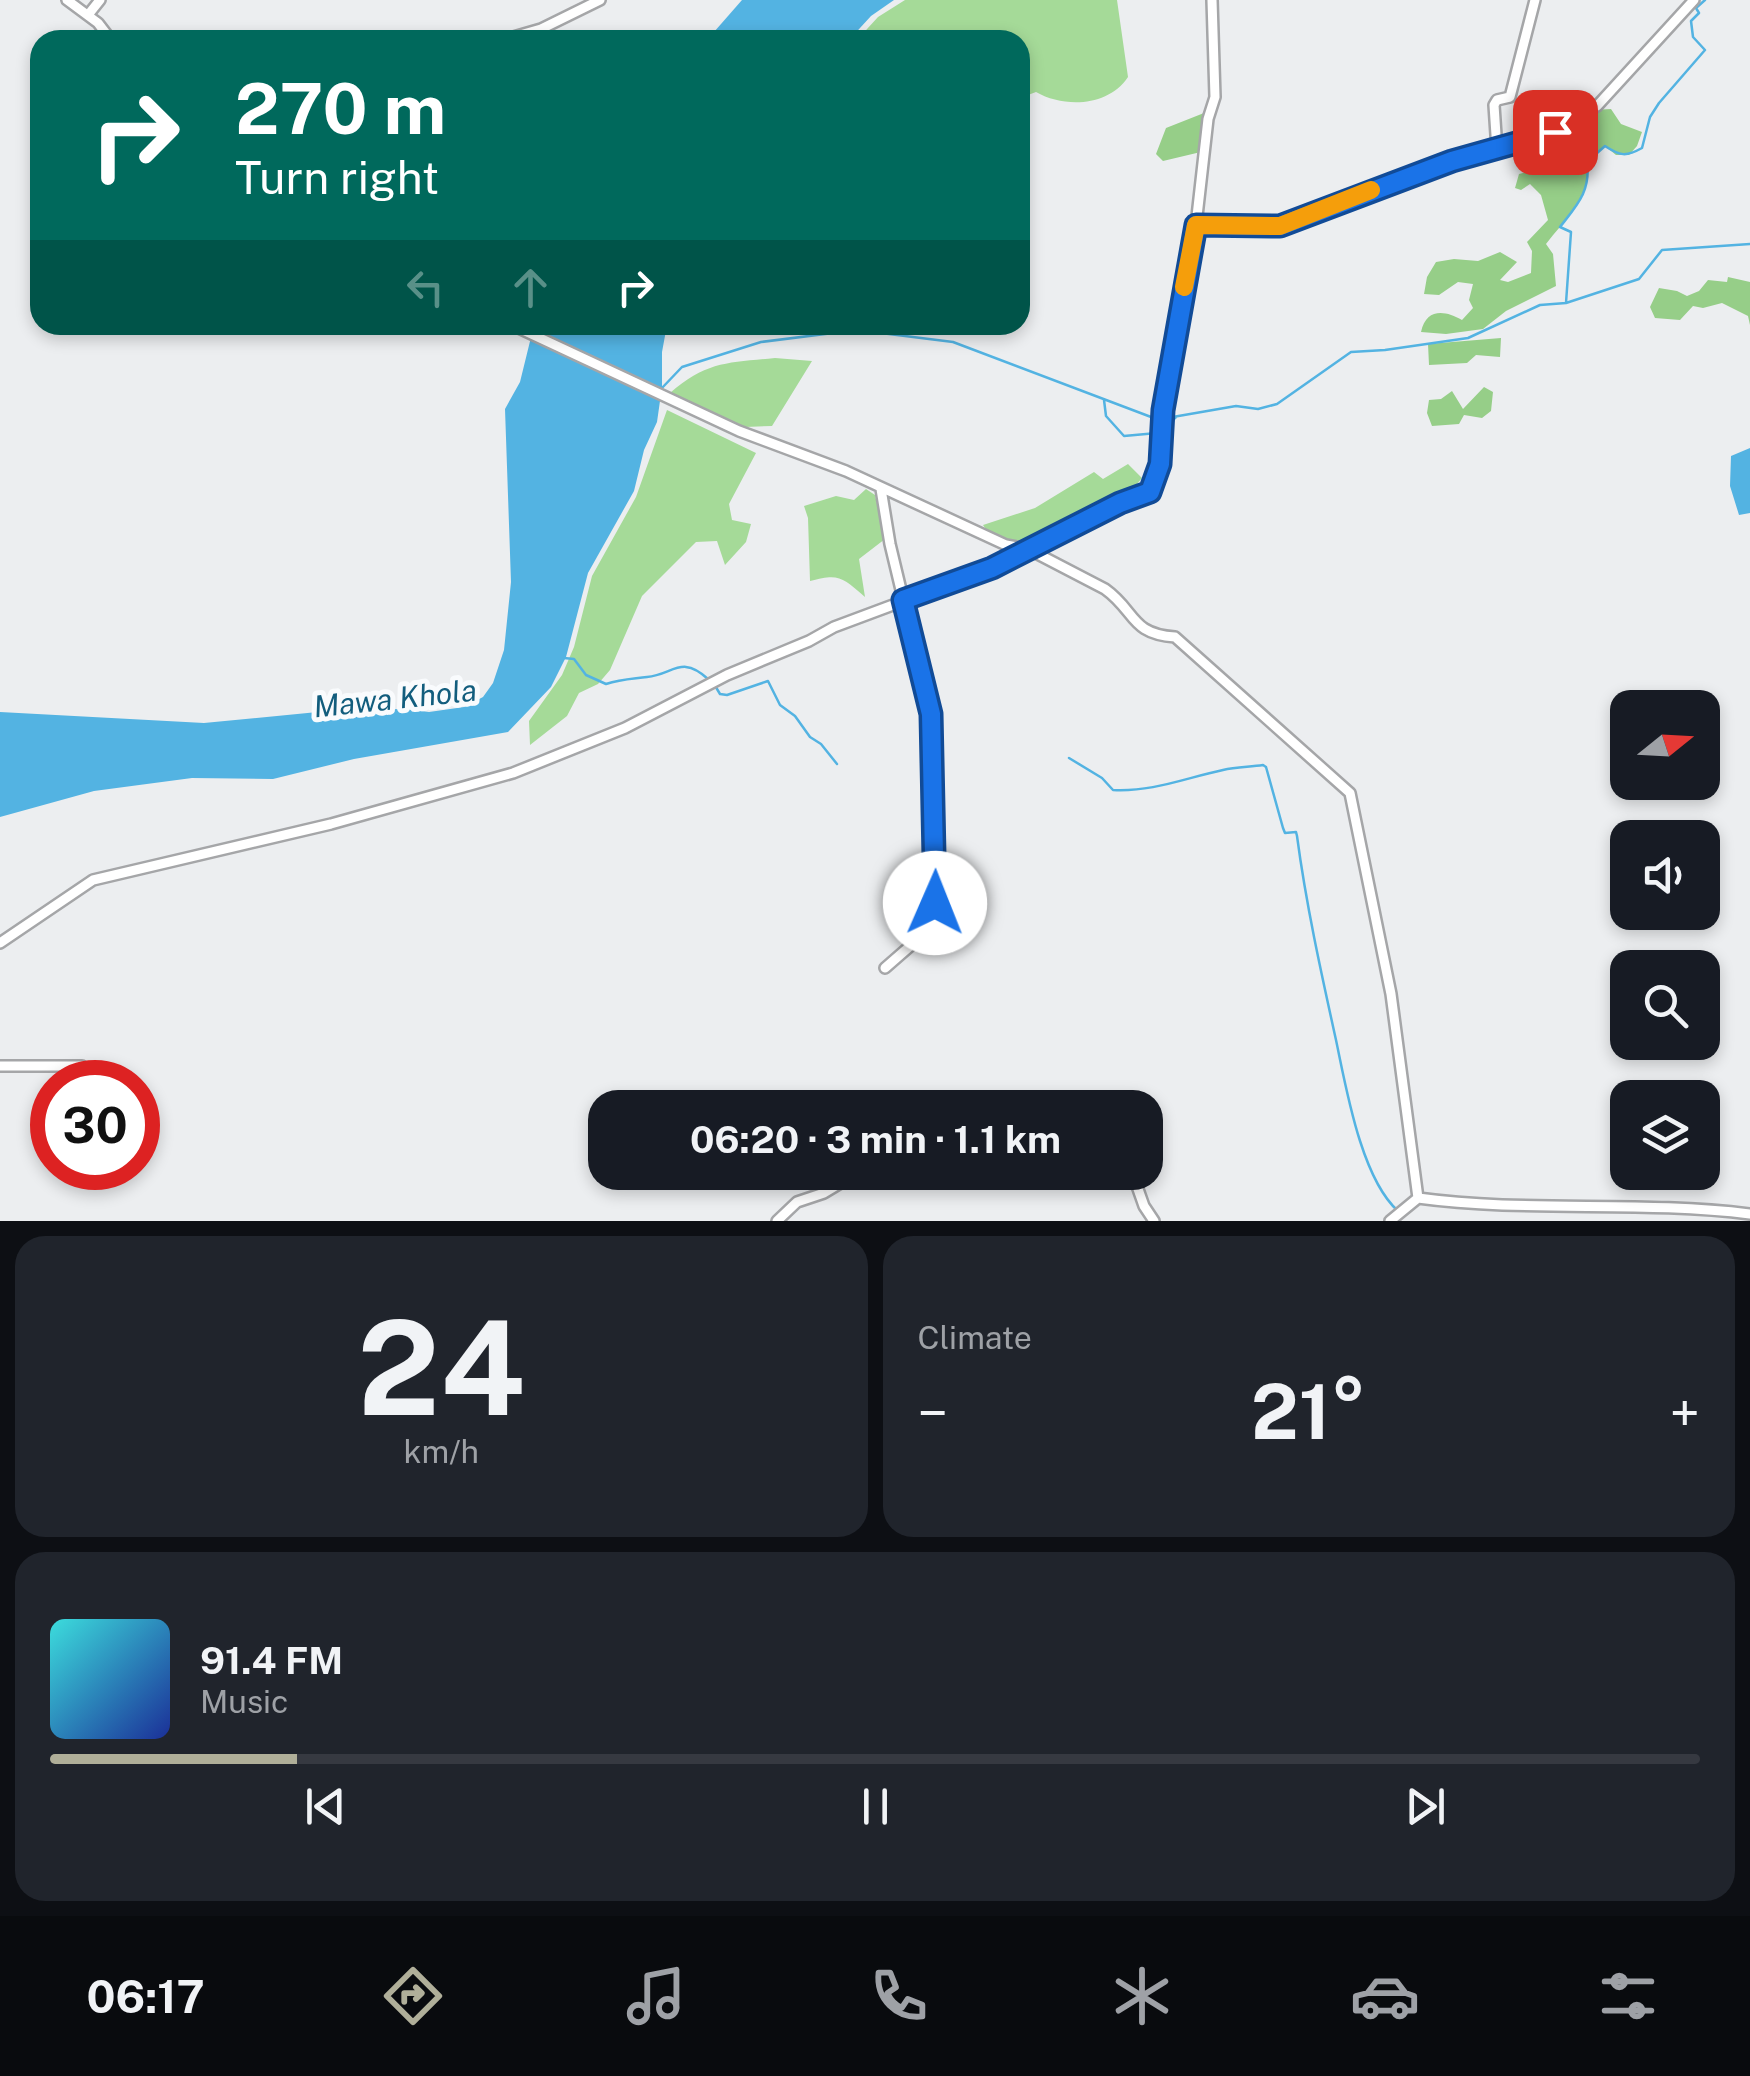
<!DOCTYPE html>
<meta charset="utf-8">
<style>
:root{--surface:#171b24;--page:#20242c;--text:#f1f3f6;--muted:#9ea1a6;--line:#363941;--accent:#b0af99}
body{margin:0;font-family:"Public Sans",sans-serif;background:var(--page);color:var(--text);height:100vh;display:flex;flex-direction:column;font-size:38px;white-space:nowrap}
*{box-sizing:border-box;margin:0}
p{font-size:32px;color:var(--muted)}
.icon{flex:none;width:55px;height:55px;fill:none;stroke:currentColor;stroke-width:2;stroke-linecap:round;stroke-linejoin:round}
.map{position:relative;height:1221px;overflow:hidden}
.panel{display:flex;flex-direction:column;gap:15px;padding:15px;background:#0d0f14;flex:1}
.panel>*{flex:none}
.banner{position:absolute;left:30px;top:30px;width:1000px;height:305px;border-radius:30px;box-shadow:0 5px 15px #0003;background:#00695c;color:#fff;overflow:hidden}
.needle{width:65px;rotate:72deg}
.buttons{position:absolute;left:1610px;top:690px;display:grid;gap:20px}
.buttons a{display:grid;place-items:center;width:110px;height:110px;border-radius:20px;background:var(--surface);box-shadow:0 5px 15px #0003;font-size:50px}
.speed{position:absolute;left:30px;top:1060px;display:flex;gap:20px;font-size:50px;font-weight:700;text-align:center}
.speed>*{display:grid;place-content:center;width:130px;height:130px;border-radius:50%;background:var(--surface);box-shadow:0 5px 15px #0003;line-height:1}
.speed .limit{border:15px solid #d22;background:#fff;color:#111}
.pin{position:absolute;display:grid;place-items:center;width:85px;height:85px;color:#fff;margin:-42px;border-radius:20px;box-shadow:0 5px 15px #0006}
.me{position:absolute;width:110px;margin:-55px;rotate:1deg;stroke-linejoin:round;filter:drop-shadow(0 0 8px #0008)}
.turn{display:flex;align-items:center;gap:35px;height:210px;padding:0 40px;font-size:45px}
.turn .icon{width:130px;height:130px;stroke-width:2.5}
.turn b{display:block;font-size:70px;line-height:85px}
.lanes{display:flex;align-items:center;height:95px;padding:0 40px;background:#0003;justify-content:center;gap:50px;direction:ltr}
.lanes .off{opacity:.35}
.big{font-size:75px;font-weight:700;line-height:1.1}
.panel .tile{flex:1;display:flex;flex-direction:column;justify-content:center;gap:15px;min-width:0;padding:0 35px;border-radius:30px;background:var(--page)}
.panel .dial{align-items:center;gap:0}
.dial b{font-size:130px;line-height:1}
.song{display:flex;align-items:center;gap:30px}
.cover{width:120px;height:120px;border-radius:15px;background:linear-gradient(135deg,hsl(180 70% 55%),hsl(230 70% 35%))}
.played{height:10px;border-radius:5px;background:linear-gradient(90deg,var(--accent) 15%,var(--line) 15%)}
.keys{display:flex;justify-content:space-around;direction:ltr}
.heat{display:flex;justify-content:space-between;align-items:center;font-size:55px;direction:ltr}
.panel .tiles{flex:1;display:grid;gap:15px;grid-template-columns:1fr 1fr}
.tile:last-child{grid-column:span 2}
.trip{position:absolute;left:588px;top:1090px;width:575px;height:100px;border-radius:30px;background:var(--surface);box-shadow:0 5px 15px #0003;font-weight:700;line-height:100px;text-align:center}
.tab-bar{display:flex;height:160px;justify-content:space-around;align-items:center;background:#090b0e;color:var(--muted)}
.tab-bar .icon{width:70px;height:70px}
.tab-bar .current{color:var(--accent)}
.tab-bar b{font-size:45px;color:var(--text)}
.map>svg:first-child{display:block}
.green{fill:#a5da98}
.forest{fill:#96ce88}
.water{fill:#53b3e2}
.lines{fill:none;stroke-linecap:round;stroke-linejoin:round}
.stream{stroke:#53b3e2;stroke-width:2.5}
.minor-casing{stroke:#a5a6a8;stroke-width:14}
.minor{stroke:#fff;stroke-width:9}
.route-casing{stroke:#114b97;stroke-width:25}
.route{stroke:#1a73e8;stroke-width:18}
.slow{stroke:#f59e0b;stroke-width:18}
.labels{text-anchor:middle;dominant-baseline:central;stroke-width:10;stroke-linejoin:round;paint-order:stroke}
.water-label{font-size:30px;font-style:italic;fill:#125d7d;stroke:#f9fbfd}
</style>
<div class="map">
<svg width="1750" height="1221" viewBox="0 0 1750 1221">
<rect width="100%" height="100%" fill="#eceef0"/>
<path class="green" d="M905,0H1117L1128,77C1108,107 1064,108 1036,92L1020,98V40H857L878,17Z
M775,358L812,361L772,426L745,427L670,393C707,361 728,363 775,358Z
M667,410L756,453L729,504L732,520L751,524L746,542L725,565L717,541L696,542L642,596L610,670L598,684L579,693L567,716L530,745L529,721L562,675L574,647L592,576L636,497Z
M1128,464L1142,478L1131,491L1021,546L989,534L983,525L1035,508L1094,472L1103,479Z
M866,489L875,495L885,539L859,559L865,597C842,577 839,573 810,581L808,518L804,506L836,496L854,500Z"/>
<path class="forest" d="M1611,109L1621,124L1642,132L1637,146L1629,155H1616L1605,146L1587,162C1592,197 1566,218 1546,244L1553,254L1556,286L1506,311L1483,329L1446,334L1421,332C1426,308 1445,310 1462,320L1473,308L1469,300L1473,284L1458,282L1439,295L1424,294L1427,277L1436,262L1454,259L1478,261L1500,252L1517,262L1500,280L1508,282L1531,273L1532,251L1527,242L1548,220L1541,195L1530,184L1521,190L1515,188L1519,174L1549,167L1553,174L1568,169L1581,138L1573,124L1593,110Z
M1204,113L1208,119L1205,151L1163,161L1156,154L1166,128Z
M1728,277L1750,282V325L1748,316L1722,303L1703,308L1693,306L1680,320L1655,318L1650,307L1659,288L1677,291L1687,296L1699,291L1708,280L1727,282Z
M1501,338L1500,357L1476,355L1467,363L1429,365L1428,344Z
M1484,387L1493,392L1491,411L1482,418L1464,415L1459,424L1432,426L1427,413L1429,400L1441,399L1452,391L1463,409Z"/>
<path class="water" d="M742,0H894L871,16L849,40H707Z
M534,325H667L662,352V387L657,422L644,450L634,491L588,573L566,657L551,687L508,732L354,759L273,779L192,778L94,791L0,817V712L204,723L338,710L404,709L429,712L464,707L483,697L493,683L504,650L511,582L505,409L520,382Z
M1750,448V513L1739,515L1730,486L1731,456Z"/>
<g class="lines">
<path class="stream" d="M1566,303L1571,232L1560,227C1577,205 1591,191 1587,162L1605,146C1620,156 1626,157 1642,148L1650,117L1659,103L1705,50L1693,37L1691,21L1699,13L1696,8L1705,0
M661,389L682,367L761,342L857,330L953,342L1159,420
M1104,400L1106,416L1124,436L1157,433
M1167,418L1236,406L1258,409L1277,404L1351,352L1385,350L1468,338L1540,305L1566,303L1639,279L1662,250L1750,244
M1164,429L1176,417
M564,658L574,659L586,675L606,684C621,679 632,679 647,677C673,675 681,654 708,679
M714,684L720,694L727,695L768,681L780,705L795,716L810,737L821,744L837,764
M1069,758L1102,778L1113,790C1153,792 1185,778 1223,770C1236,767 1250,767 1263,765L1266,767L1283,828L1285,833L1296,832L1297,836C1306,904 1321,972 1336,1040C1346,1087 1361,1178 1398,1211"/>
<defs>
<path id="minor" d="M67,0L98,23L111,40
M88,15L100,0
M503,40L541,29L600,0
M1497,150L1494,105L1497,100L1510,97L1535,0
M1196,225L1280,226L1451,161L1555,131L1597,106L1694,0
M512,325L739,431L846,471L1006,545L1028,549L1105,589C1136,611 1130,634 1175,637L1350,793L1391,994L1418,1198
M881,489L890,544L931,715L936,829L932,927L885,968
M0,943L93,880L331,824L513,773L625,728L727,675L809,641L834,627L992,568L1120,503L1149,492L1160,465L1163,410L1196,225L1208,119L1215,97L1212,0
M0,1066H82
M1132,1172L1144,1206L1154,1221
M777,1221L797,1202L824,1193L859,1172
M1390,1221L1418,1198C1528,1213 1640,1200 1750,1214"/>
</defs>
<use href="#minor" class="minor-casing"/>
<use href="#minor" class="minor"/>
</g>
<g class="lines">
<defs>
<path id="route" d="M935,903L931,714L903,600L992,568L1120,503L1150,492L1160,464L1163,410L1196,225L1280,226L1452,161L1555,132"/>
</defs>
<use href="#route" class="route-casing"/>
<use href="#route" class="route"/>
<path class="slow" d="M1184,287L1196,225L1280,226L1371,190"/>
</g>
<g class="labels">
<g class="water-label">
<text transform="translate(395 698) rotate(-6)">Mawa Khola</text>
</g>
</g>
</svg>
<div class="buttons">
<a><svg class="needle" viewBox="-14 -14 28 28"><path d="M0-13l5 13h-10z" fill="#e53935"/><path d="M0 13l5-13h-10z" fill="#9ea1a6"/></svg></a>
<a><svg class="icon" aria-label="sound" viewBox="0 0 24 24"><path d="M4 9h4l5-4v14l-5-4H4zM17 9q2 3 0 6"/></svg></a>
<a><svg class="icon" aria-label="search" viewBox="0 0 24 24"><circle cx="10" cy="10" r="6"/><path d="M15 15l6 6"/></svg></a>
<a><svg class="icon" aria-label="layers" viewBox="0 0 24 24"><path d="M12 4l9 5-9 5-9-5zM3 14l9 5 9-5"/></svg></a>
</div>
<div class="speed"><div class="limit">30</div></div>
<div class="pin" style="left:1555px;top:132px;background:#d93025"><svg class="icon" aria-label="arrive" viewBox="0 0 24 24"><path d="M6 21V4h12l-3 4 3 4H6"/></svg></div>
<svg class="me" style="left:935px;top:903px" viewBox="-20 -20 40 40"><circle r="19" fill="#fff"/><path d="M0-13L10 11 0 6-10 11z" fill="#1a73e8"/></svg>
<div class="trip">06:20 · 3 min · 1.1 km</div>
<div class="banner">
<div class="turn"><svg class="icon" aria-label="right" viewBox="0 0 24 24"><path d="M7 20v-9h11M14 6l5 5-5 5"/></svg><div><b>270 m</b>Turn right</div></div>
<div class="lanes"><svg class="icon off" aria-label="left" viewBox="0 0 24 24"><path d="M17 20v-9H6M10 6l-5 5 5 5"/></svg><svg class="icon off" aria-label="ahead" viewBox="0 0 24 24"><path d="M12 20V5M6 11l6-6 6 6"/></svg><svg class="icon" aria-label="right" viewBox="0 0 24 24"><path d="M7 20v-9h11M14 6l5 5-5 5"/></svg></div>
</div>
</div>
<section class="panel">
<div class="tiles">
<div class="tile dial"><b>24</b><p>km/h</p></div>
<div class="tile"><p>Climate</p>
<div class="heat"><a>−</a><b class="big">21°</b><a>+</a></div>
</div>
<div class="tile">
<div class="song"><i class="cover"></i><div><b>91.4 FM</b><p>Music</p></div></div>
<div class="played"></div>
<div class="keys"><svg class="icon" aria-label="previous" viewBox="0 0 24 24"><path d="M18 5L8 12l10 7zM5 5v14"/></svg><svg class="icon" aria-label="pause" viewBox="0 0 24 24"><path d="M8 5v14M16 5v14"/></svg><svg class="icon" aria-label="next" viewBox="0 0 24 24"><path d="M6 5l10 7-10 7zM19 5v14"/></svg></div>
</div>
</div>
</section>
<nav class="tab-bar">
<b>06:17</b>
<svg class="icon current" aria-label="directions" viewBox="0 0 24 24"><path d="M12 3l9 9-9 9-9-9zM9 14v-3h6M13 9l2 2-2 2"/></svg>
<svg class="icon" aria-label="music" viewBox="0 0 24 24"><path d="M9 18V5l10-2v13"/><circle cx="6" cy="18" r="3"/><circle cx="16" cy="16" r="3"/></svg>
<svg class="icon" aria-label="phone" viewBox="0 0 24 24"><path d="M5 4h4l2 5-3 2q2 4 5 5l2-3 5 2v4C11 20 4 13 5 4z"/></svg>
<svg class="icon" aria-label="climate" viewBox="0 0 24 24"><path d="M12 3v18M4 7l16 10M4 17L20 7"/></svg>
<svg class="icon" aria-label="car" viewBox="0 0 24 24"><path d="M5 17H2v-5l4-1 3-4h7l3 4 3 1v5h-3M9 17h6M6 11h13"/><circle cx="7" cy="17" r="2"/><circle cx="17" cy="17" r="2"/></svg>
<svg class="icon" aria-label="filters" viewBox="0 0 24 24"><path d="M4 7h16M4 17h16"/><circle cx="9" cy="7" r="2"/><circle cx="15" cy="17" r="2"/></svg>
</nav>
